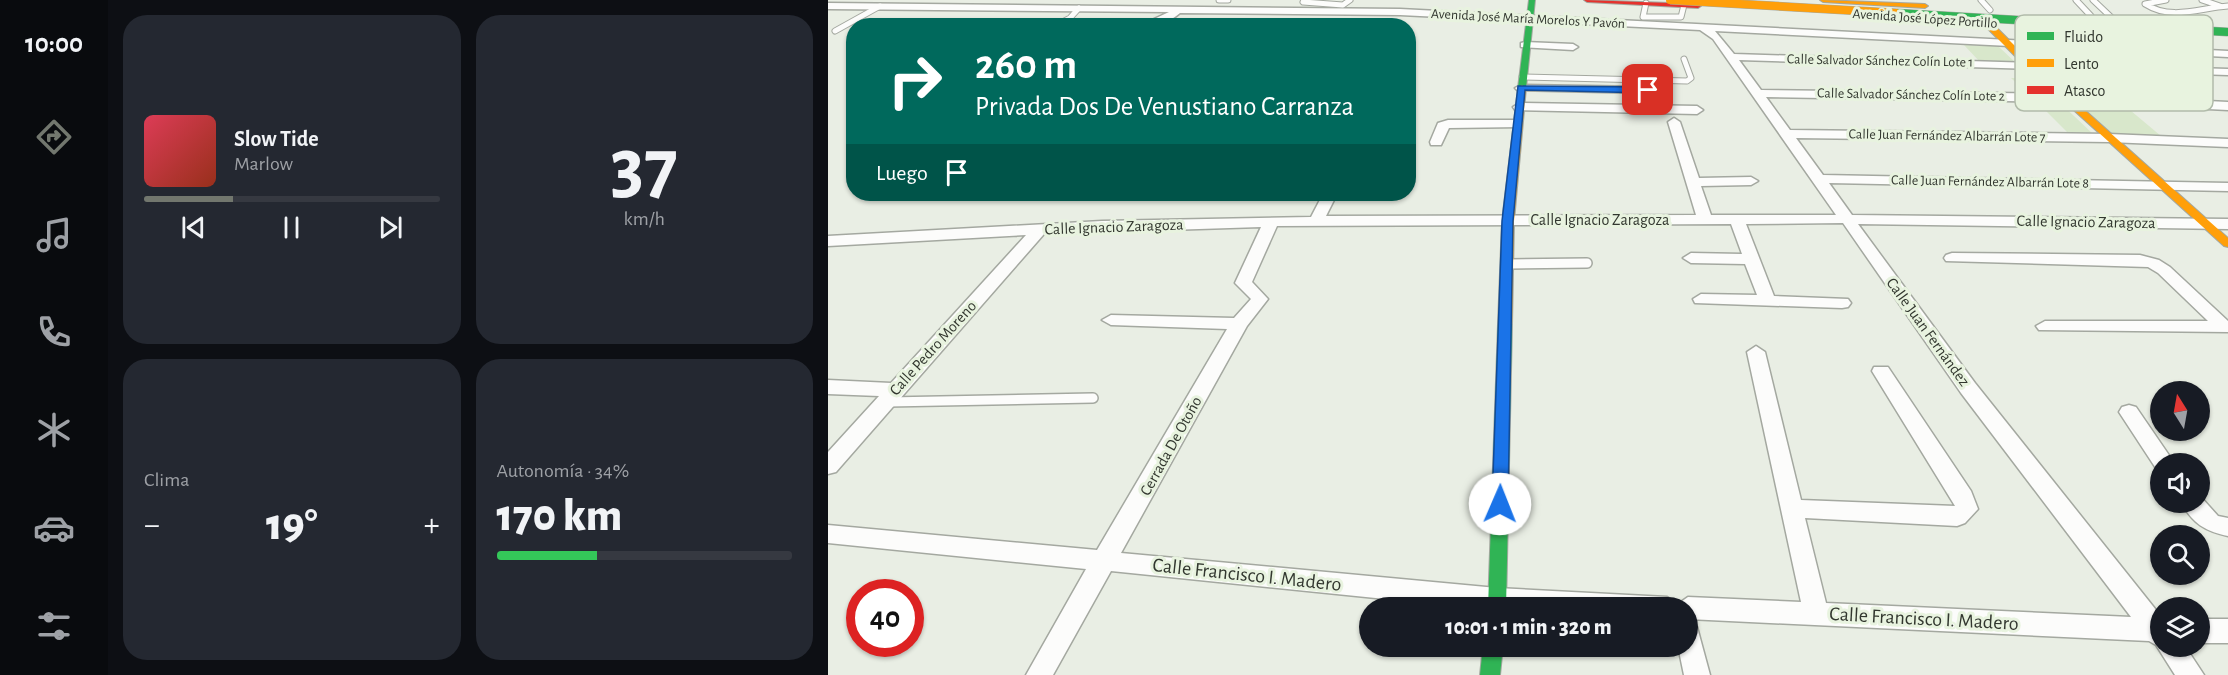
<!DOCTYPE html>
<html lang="es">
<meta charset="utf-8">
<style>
:root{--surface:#171b24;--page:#242831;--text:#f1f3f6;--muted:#9ea1a6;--line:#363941;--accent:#72776e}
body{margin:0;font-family:"Alegreya Sans",sans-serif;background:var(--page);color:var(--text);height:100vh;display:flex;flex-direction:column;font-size:22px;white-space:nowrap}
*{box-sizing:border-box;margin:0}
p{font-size:20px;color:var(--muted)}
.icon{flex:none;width:33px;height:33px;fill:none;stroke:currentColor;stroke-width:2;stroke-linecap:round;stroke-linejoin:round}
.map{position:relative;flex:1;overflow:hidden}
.side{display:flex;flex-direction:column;gap:15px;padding:15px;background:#0d0f14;width:720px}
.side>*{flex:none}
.banner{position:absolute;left:18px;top:18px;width:570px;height:183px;border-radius:24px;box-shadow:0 2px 4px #0004;background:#00695c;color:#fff;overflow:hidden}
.needle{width:39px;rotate:349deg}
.fabs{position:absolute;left:1322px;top:381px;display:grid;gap:12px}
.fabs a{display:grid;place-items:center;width:60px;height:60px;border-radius:50%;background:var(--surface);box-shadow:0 2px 4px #0004;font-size:30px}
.speed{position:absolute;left:18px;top:579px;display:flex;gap:12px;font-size:30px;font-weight:700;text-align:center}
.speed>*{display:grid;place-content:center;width:78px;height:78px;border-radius:50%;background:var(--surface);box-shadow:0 2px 4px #0004;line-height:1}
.speed .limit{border:9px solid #d22;background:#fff;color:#111}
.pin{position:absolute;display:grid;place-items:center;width:51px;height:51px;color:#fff;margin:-26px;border-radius:12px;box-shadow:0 3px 9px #0006}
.me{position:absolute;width:66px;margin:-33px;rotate:1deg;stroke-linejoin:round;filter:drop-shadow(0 0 4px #0008)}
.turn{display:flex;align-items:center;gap:21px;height:126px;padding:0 30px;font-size:27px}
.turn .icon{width:78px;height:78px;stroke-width:2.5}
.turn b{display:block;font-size:42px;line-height:51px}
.then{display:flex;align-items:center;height:57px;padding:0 30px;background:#0003;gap:12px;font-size:22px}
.big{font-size:45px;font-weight:800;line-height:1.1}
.side .card{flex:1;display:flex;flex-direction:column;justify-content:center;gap:9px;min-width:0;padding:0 21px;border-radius:24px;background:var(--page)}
.side .dial{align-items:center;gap:0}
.dial b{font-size:78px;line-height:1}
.song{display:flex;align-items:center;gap:18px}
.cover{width:72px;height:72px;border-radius:9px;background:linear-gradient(135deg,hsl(350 70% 55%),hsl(10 70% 35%))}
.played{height:6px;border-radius:3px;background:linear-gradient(90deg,var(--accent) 30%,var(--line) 30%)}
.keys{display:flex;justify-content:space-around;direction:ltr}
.heat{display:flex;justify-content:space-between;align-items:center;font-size:33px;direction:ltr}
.charge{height:9px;border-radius:4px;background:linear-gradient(90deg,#34c759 34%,var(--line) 0)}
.side .tiles{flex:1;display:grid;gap:15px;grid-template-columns:repeat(2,1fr)}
.trip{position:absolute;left:531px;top:597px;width:339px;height:60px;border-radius:30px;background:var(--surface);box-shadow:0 2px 4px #0004;font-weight:800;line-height:60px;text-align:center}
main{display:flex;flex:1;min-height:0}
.menu{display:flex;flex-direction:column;width:108px;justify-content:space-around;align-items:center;background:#090b0e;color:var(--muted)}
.menu .icon{width:42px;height:42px}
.menu .selected{color:var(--accent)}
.menu b{font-size:27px;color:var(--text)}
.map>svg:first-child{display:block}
.green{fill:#d8e7cb}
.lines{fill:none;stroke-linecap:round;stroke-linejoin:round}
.lane-far1-casing{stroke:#a4a8a0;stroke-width:7}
.lane-casing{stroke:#a4a8a0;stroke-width:12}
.street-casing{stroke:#a4a8a0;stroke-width:3}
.fast-casing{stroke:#a4a8a0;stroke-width:2}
.slow-casing{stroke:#a4a8a0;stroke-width:2}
.jam-casing{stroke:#a4a8a0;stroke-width:2}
.lane-far1{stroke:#fcfcfb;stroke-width:5}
.lane{stroke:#fcfcfb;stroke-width:9}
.street{fill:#fcfcfb;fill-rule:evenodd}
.fast{fill:#30b455;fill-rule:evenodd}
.slow{fill:#ff9f0a;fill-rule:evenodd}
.jam{fill:#e5322d;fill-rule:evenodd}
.fast-bridge-casing{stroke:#a4a8a0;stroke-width:9;stroke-linecap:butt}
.slow-bridge-casing{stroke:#a4a8a0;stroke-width:9;stroke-linecap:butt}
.fast-bridge{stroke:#30b455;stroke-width:8}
.slow-bridge{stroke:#ff9f0a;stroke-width:8}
.route{fill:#1a73e8;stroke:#114b97;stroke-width:1.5}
.labels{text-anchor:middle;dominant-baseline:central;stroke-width:6;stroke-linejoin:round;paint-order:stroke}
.far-street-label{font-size:14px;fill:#32372f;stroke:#e8f3df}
.street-label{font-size:16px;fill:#32372f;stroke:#e8f3df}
.near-street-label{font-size:20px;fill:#32372f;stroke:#e8f3df}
.key{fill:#e8f3df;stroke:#b1bbaa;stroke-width:1.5}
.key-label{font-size:16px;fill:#32372f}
</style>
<main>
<nav class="menu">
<b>10:00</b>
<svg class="icon selected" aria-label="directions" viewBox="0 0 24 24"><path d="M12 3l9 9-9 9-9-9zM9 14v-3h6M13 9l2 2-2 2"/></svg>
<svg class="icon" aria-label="music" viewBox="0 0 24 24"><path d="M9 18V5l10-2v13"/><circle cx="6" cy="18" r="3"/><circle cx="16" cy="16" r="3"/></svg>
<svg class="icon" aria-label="phone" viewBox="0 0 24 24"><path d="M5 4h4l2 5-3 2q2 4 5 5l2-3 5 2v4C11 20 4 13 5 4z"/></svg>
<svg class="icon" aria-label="climate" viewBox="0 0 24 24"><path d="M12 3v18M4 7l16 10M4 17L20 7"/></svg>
<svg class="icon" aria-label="car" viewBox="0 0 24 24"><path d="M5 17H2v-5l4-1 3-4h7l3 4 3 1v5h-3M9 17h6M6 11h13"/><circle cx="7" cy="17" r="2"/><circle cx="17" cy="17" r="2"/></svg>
<svg class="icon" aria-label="filters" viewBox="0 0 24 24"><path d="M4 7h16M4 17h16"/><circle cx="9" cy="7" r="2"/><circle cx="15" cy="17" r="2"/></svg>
</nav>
<section class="side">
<div class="tiles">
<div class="card">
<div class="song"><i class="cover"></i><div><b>Slow Tide</b><p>Marlow</p></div></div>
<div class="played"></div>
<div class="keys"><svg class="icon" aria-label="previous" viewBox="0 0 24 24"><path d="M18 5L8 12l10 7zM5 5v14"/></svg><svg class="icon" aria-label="pause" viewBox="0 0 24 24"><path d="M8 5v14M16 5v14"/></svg><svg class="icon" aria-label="next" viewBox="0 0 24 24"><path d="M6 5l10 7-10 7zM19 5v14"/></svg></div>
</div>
<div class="card dial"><b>37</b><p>km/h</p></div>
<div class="card"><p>Clima</p>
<div class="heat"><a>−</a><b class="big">19°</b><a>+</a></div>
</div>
<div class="card"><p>Autonomía · 34%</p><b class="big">170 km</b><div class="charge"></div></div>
</div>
</section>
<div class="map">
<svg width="1400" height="675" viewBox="0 0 1400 675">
<rect width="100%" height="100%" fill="#e9eee4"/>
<path class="green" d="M1136,45L1170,46L1188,63L1152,62Z
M1189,48L1229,49L1333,136L1285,134Z
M1183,78H1204L1220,94L1199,93Z
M1205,98H1227L1265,134L1240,133Z"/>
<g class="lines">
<defs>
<path id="lane-far1" d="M391,0H400
M476,0L475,2L515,5L522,0
M1153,0L1162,10
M1248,0L1263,16
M1265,0L1283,17
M1338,0L1317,4C1344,21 1371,8 1400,6
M1374,0L1392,6
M818,3L815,17H853L856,5
M227,26L242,18L251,8
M7,31L52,6
M694,77L859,81L863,78L856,59"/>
<path id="lane" d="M681,264L759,263
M60,402L265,398"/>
<path id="street" d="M0,3L572,9L1400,51V57L887,31L906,54L1400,69V75L911,60L933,90L1237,94L1400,102V110L1237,102L938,97L962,130L1281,134L1400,139V147L1281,142L968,138L995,175L1400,183V191L1001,183L1024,215L1400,219V229L1030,224L1147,383L1332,615V646H1357L1376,675H1347L1328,645L1321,641L860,619V608H646L283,571L225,675H198L258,569L0,543V525L269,550L399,329L283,325L274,320L283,315L406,318L423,299L407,283L433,227L216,234L8,472L0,474V452L51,396L0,394V380L63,383L198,235L0,246V236L274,221L483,217L495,194H509L498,216L868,215L840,122L846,118L852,122L871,178L923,177L930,181L923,185L873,186L883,215H1008L885,39L872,30L572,15L352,13C339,24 328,26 311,26L341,12L0,9ZM1015,223L1133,393L1303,617L998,603L977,518L1129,526L1137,523L1150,509L1143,491L1060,367H1046L1044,371L1127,506L973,500L937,352L928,346L919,352L973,602L860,597L850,604L839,597L669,588L293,553L419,326L440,299L424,282L449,226L903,224L914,254L863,253L855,258L863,263L917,264L929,295L873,294L865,299L867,303L1014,308L1020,307L1023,303L1020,299L946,296L918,224Z
M697,42L745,44L750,47L745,50L693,47V43Z
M693,85L820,87L826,90L820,93L689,90L687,88Z
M691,103L869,106L875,110L869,114L687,110L685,107Z
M689,120L693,121V127L621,128L613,145H603L602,142L610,123L620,120Z
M1124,253L1312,255L1331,260L1342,267L1400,321V332L1211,330L1208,326L1217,321H1380L1330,273L1320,267L1118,261L1116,258L1118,255Z
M1301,405L1308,407L1347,464H1332V470H1329L1291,412L1294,407Z
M1372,496L1390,516L1400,518V536C1377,531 1365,524 1353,502H1371Z
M1371,619H1400V643H1371Z
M860,623L869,627L882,675H856L850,646H860Z"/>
<path id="fast" d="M701,0H707L698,88L694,91L690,88Z
M677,320L684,324L678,608H660L670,324Z
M655,646H675L672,675H652Z"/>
<path id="slow" d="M992,0L1097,4L1100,6L1097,8L995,2Z
M1155,20H1161L1203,62L1400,238V247L1396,246L1197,66L1155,24Z
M694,85L698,88L686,221L684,324L677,328L670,324L674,221L690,88Z"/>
<path id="jam" d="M756,0L870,4L873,6L870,8L759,2Z"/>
</defs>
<use href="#lane-far1" class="lane-far1-casing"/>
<use href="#lane" class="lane-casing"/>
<use href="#street" class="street-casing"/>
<use href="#fast" class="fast-casing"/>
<use href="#slow" class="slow-casing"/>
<use href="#jam" class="jam-casing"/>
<use href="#lane-far1" class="lane-far1"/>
<use href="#lane" class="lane"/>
<use href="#street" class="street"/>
<use href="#fast" class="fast"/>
<use href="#slow" class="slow"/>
<use href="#jam" class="jam"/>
<defs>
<path id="fast-bridge" d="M1068,13L1400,32"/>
<path id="slow-bridge" d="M842,0L1068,13"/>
</defs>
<use href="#fast-bridge" class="fast-bridge-casing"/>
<use href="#slow-bridge" class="slow-bridge-casing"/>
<use href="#fast-bridge" class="fast-bridge"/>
<use href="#slow-bridge" class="slow-bridge"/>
</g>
<path class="route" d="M690,86L820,87L825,90L820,93L697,90L685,221L680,504L678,508H666L664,504L674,221Z"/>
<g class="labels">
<g class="far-street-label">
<text transform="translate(700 19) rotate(3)">Avenida José María Morelos Y Pavón</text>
<text transform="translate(1097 19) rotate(4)">Avenida José López Portillo</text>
<text transform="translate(1052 61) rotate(1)">Calle Salvador Sánchez Colín Lote 1</text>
<text transform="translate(1083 95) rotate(1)">Calle Salvador Sánchez Colín Lote 2</text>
<text transform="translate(1119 136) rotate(1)">Calle Juan Fernández Albarrán Lote 7</text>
<text transform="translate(1162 182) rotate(1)">Calle Juan Fernández Albarrán Lote 8</text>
</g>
<g class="street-label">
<text x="772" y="220">Calle Ignacio Zaragoza</text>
<text transform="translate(1258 222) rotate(1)">Calle Ignacio Zaragoza</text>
<text transform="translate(286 227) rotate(-2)">Calle Ignacio Zaragoza</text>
<text transform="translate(1100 332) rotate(54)">Calle Juan Fernández</text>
<text transform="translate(105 348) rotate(-48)">Calle Pedro Moreno</text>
<text transform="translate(343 446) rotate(-61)">Cerrada De Otoño</text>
</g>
<g class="near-street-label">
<text transform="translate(419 575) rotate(6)">Calle Francisco I. Madero</text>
<text transform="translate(1096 619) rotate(3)">Calle Francisco I. Madero</text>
</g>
</g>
<rect x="1187" y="15" width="198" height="96" rx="9" class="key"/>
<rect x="1199" y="32" width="27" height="8" fill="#30b455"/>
<rect x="1199" y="59" width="27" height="8" fill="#ff9f0a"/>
<rect x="1199" y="86" width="27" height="8" fill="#e5322d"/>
<g class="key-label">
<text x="1236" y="42">Fluido</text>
<text x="1236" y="69">Lento</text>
<text x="1236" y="96">Atasco</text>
</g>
</svg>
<div class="fabs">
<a><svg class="needle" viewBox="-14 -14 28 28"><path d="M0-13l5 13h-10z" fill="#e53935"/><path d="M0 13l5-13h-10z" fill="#9ea1a6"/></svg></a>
<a><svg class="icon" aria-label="sound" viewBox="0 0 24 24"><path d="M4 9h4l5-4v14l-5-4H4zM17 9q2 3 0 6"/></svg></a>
<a><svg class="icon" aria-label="search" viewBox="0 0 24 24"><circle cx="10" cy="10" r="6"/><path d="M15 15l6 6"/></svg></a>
<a><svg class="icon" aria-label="layers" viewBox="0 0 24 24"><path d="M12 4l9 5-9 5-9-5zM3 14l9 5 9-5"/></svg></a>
</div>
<div class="speed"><div class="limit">40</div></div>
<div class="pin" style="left:820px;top:90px;background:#d93025"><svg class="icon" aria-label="arrive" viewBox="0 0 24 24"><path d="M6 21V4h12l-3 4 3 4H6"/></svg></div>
<svg class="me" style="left:672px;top:504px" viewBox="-20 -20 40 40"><circle r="19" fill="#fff"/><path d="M0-13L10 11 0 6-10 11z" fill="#1a73e8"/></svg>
<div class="trip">10:01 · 1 min · 320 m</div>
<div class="banner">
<div class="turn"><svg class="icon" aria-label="right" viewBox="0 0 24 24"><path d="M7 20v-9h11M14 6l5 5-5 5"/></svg><div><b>260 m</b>Privada Dos De Venustiano Carranza</div></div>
<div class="then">Luego<svg class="icon" aria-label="arrive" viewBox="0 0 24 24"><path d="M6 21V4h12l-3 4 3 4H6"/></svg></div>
</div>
</div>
</main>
